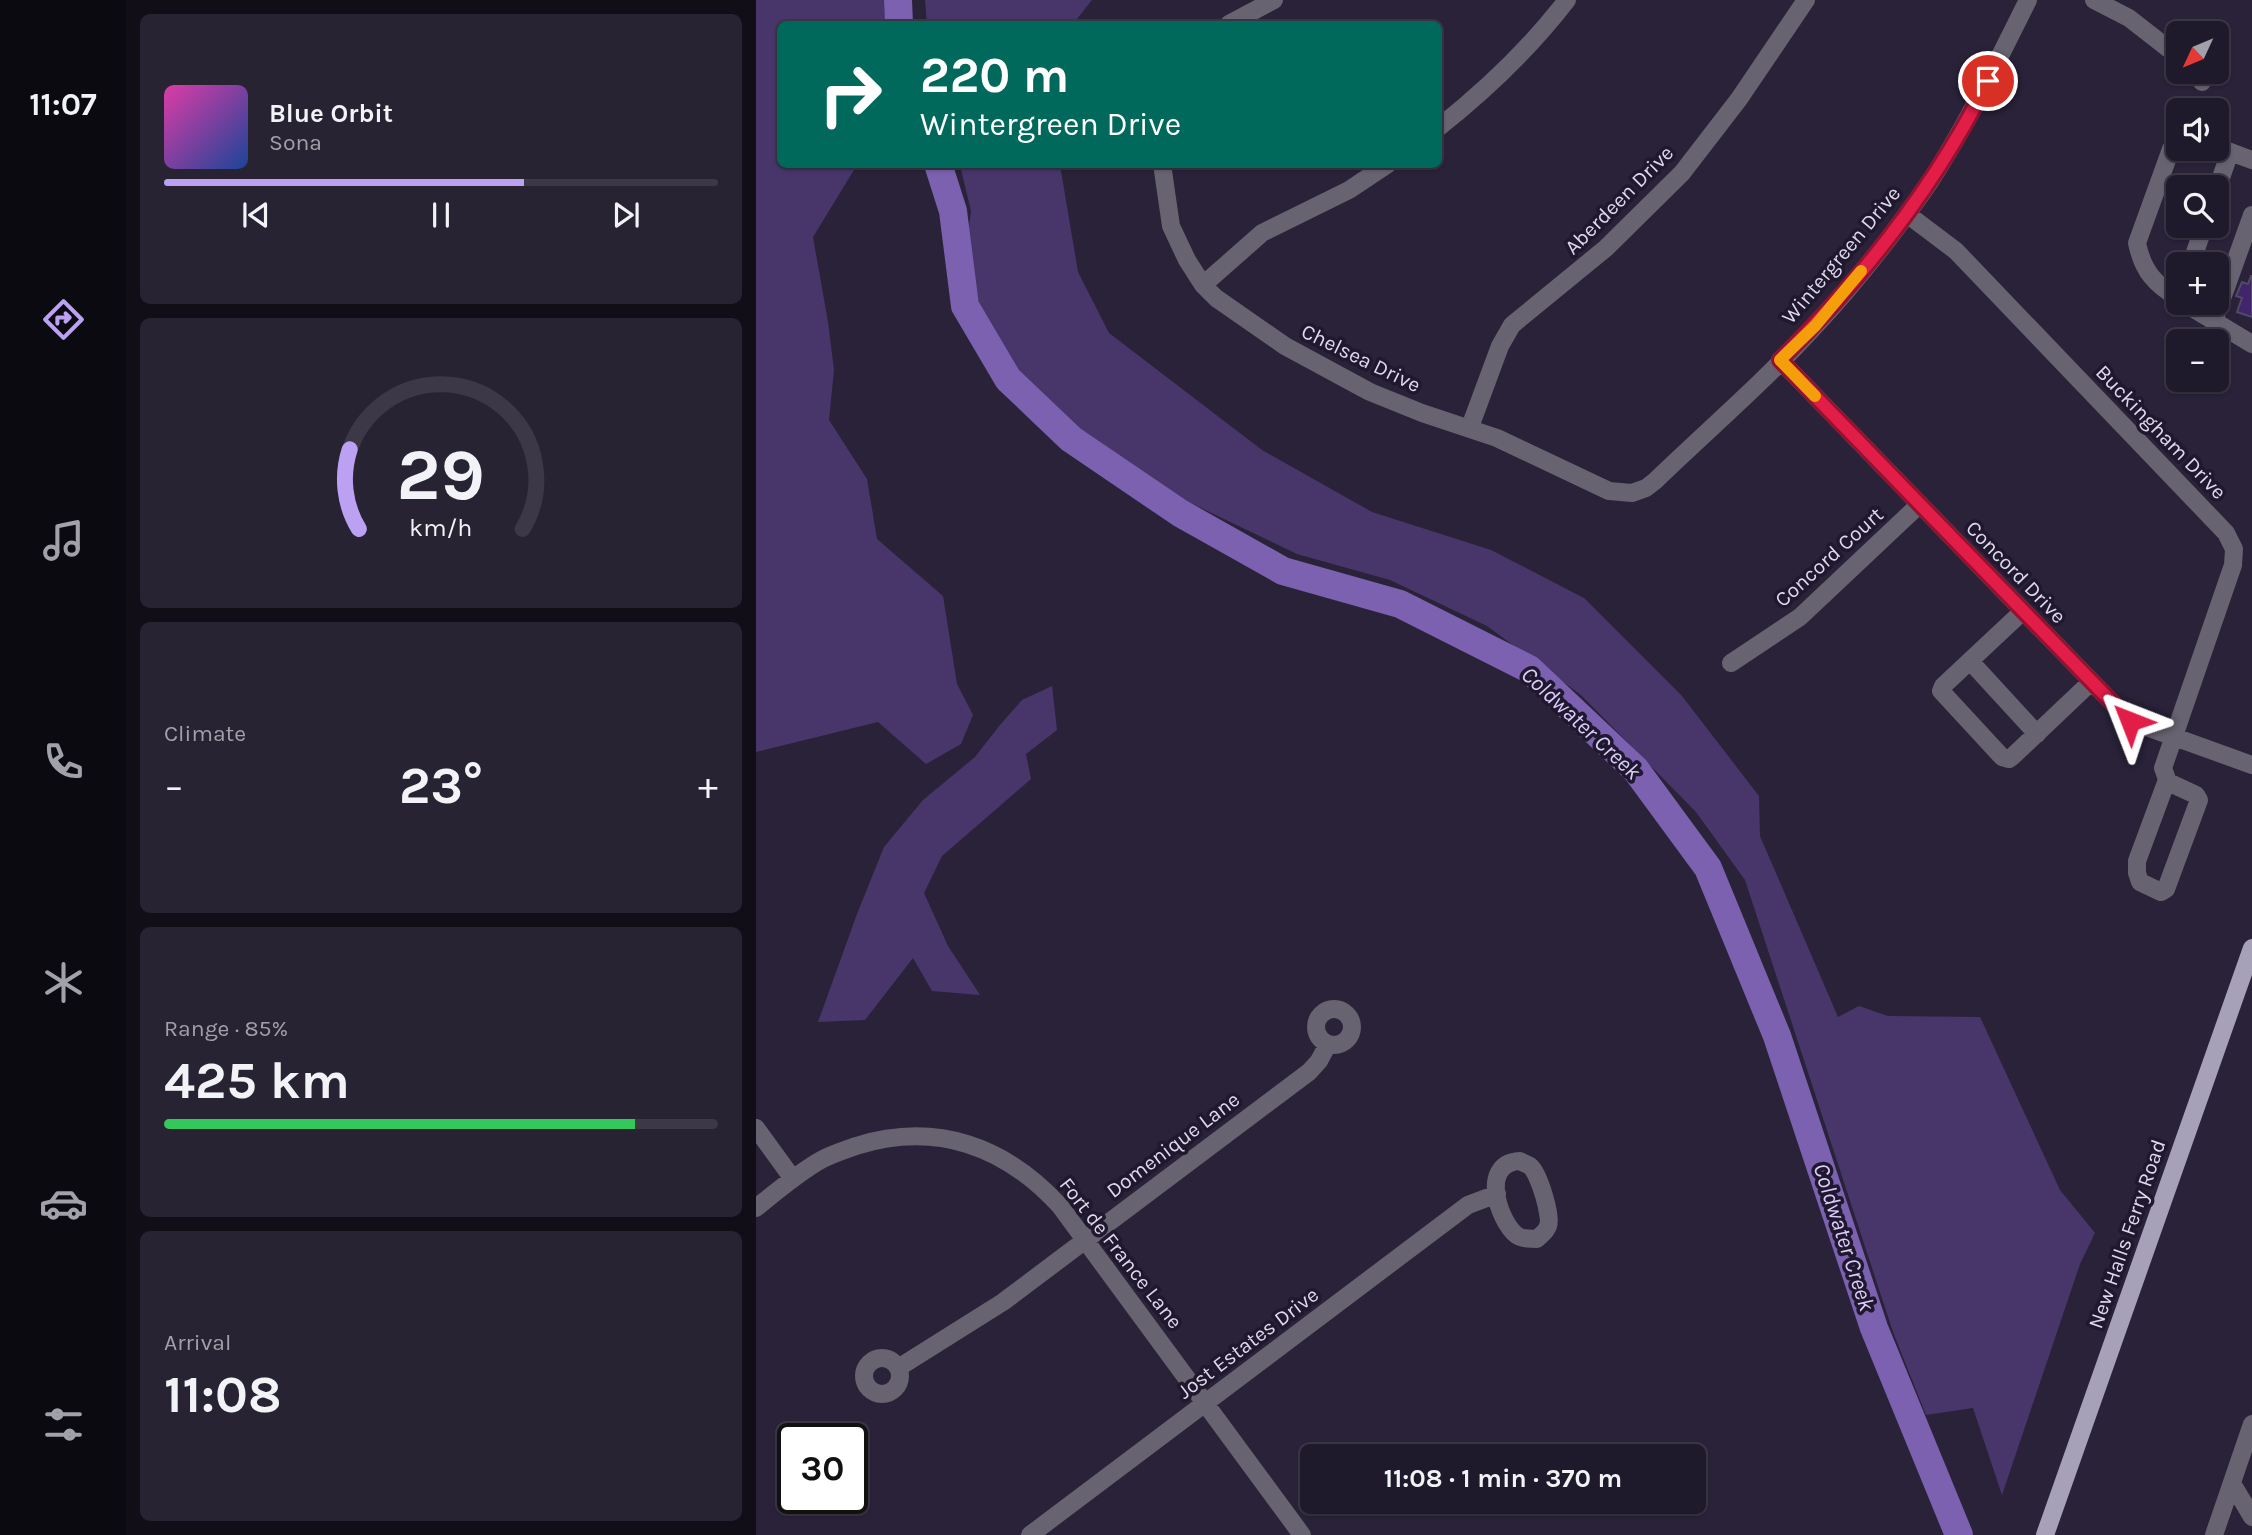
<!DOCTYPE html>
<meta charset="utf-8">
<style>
:root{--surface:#1f1a2b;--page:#272333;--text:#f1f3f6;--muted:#a1a1a9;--line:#3c3847;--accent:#bca0f2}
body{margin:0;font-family:Karla,sans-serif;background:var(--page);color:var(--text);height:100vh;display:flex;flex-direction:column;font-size:26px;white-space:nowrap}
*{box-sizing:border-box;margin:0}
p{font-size:23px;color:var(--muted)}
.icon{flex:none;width:38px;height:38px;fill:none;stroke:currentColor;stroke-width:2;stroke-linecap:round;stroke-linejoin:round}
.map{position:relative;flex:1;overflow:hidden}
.sheet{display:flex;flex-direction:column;gap:14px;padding:14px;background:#110e18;width:630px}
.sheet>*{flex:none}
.top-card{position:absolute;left:21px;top:21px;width:665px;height:147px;border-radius:10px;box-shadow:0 2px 5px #0004,0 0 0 2px var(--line);background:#00695c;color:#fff;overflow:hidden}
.needle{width:46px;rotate:226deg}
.controls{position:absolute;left:1410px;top:21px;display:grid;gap:14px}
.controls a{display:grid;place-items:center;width:63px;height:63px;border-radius:10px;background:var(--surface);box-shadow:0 2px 5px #0004,0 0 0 2px var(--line);font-size:35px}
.speed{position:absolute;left:21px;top:1423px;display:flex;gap:14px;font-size:35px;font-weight:700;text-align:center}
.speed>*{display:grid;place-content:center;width:91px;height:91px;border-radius:50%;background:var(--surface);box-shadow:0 2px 5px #0004,0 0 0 2px var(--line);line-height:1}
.speed .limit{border:4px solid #111;border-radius:10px;background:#fff;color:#111}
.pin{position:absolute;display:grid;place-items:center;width:60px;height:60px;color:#fff;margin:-30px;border:4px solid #fff;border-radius:50%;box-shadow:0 2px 7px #0007}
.me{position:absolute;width:77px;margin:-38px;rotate:315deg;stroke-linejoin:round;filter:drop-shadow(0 0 5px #0008)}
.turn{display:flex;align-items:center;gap:24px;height:147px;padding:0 28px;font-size:32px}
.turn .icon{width:91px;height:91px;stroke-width:2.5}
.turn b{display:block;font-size:49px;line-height:60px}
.big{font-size:52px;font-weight:700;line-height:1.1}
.sheet .tile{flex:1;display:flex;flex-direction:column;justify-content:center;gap:10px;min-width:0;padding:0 24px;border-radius:10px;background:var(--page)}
.sheet .dial{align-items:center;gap:0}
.dial svg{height:182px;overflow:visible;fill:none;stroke:var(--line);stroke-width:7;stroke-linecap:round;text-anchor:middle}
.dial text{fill:var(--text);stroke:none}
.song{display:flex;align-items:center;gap:21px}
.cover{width:84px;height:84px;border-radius:10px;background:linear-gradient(135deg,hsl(320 70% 55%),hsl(220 70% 35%))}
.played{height:7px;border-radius:4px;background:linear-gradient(90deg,var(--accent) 65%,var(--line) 65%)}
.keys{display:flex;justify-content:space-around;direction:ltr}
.heat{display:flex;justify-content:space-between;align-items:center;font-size:38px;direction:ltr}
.charge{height:10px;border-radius:5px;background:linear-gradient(90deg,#34c759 85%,var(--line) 0)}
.trip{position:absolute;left:544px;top:1444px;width:406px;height:70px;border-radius:10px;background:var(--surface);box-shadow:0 2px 5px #0004,0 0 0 2px var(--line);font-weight:700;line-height:70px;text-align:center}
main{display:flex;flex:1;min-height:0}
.dock{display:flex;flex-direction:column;width:126px;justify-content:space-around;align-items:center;background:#0c0a11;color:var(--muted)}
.dock .icon{width:49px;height:49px}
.dock .selected{color:var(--accent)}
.dock b{font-size:32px;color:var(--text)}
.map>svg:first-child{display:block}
.green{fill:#48366b}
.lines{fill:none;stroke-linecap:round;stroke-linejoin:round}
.river{stroke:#7b61af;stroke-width:28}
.building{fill:#40246c;stroke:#514a64;stroke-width:2}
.minor{stroke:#676370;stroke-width:18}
.major{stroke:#a7a0b9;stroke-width:18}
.route-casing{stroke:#92132f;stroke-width:18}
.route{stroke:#e11d48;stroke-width:12}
.slow{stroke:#f59e0b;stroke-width:12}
.labels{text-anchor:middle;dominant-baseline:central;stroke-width:7;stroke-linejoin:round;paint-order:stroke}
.street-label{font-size:21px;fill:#dedaea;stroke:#20182f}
.water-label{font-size:23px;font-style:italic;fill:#dacef9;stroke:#20182f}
</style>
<main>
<nav class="dock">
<b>11:07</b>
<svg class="icon selected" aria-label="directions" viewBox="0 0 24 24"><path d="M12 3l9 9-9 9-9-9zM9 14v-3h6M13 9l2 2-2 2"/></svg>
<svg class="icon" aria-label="music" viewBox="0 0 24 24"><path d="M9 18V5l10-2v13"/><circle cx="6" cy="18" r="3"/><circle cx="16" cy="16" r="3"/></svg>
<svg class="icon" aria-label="phone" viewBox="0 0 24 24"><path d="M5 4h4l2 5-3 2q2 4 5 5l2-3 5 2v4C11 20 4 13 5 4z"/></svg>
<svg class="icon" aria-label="climate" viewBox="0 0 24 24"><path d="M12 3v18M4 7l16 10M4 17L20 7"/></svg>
<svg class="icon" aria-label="car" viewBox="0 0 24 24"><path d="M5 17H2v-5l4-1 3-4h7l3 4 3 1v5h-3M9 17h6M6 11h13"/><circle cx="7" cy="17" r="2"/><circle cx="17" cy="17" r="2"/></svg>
<svg class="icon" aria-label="filters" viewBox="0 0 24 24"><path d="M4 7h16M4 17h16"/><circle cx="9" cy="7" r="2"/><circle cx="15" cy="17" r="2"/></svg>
</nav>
<section class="sheet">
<div class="tile">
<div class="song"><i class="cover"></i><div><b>Blue Orbit</b><p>Sona</p></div></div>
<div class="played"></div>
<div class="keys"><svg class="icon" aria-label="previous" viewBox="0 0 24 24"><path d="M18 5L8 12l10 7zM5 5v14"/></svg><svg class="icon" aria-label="pause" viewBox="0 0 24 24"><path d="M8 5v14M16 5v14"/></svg><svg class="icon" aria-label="next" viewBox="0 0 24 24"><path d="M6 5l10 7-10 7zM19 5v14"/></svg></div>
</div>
<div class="tile dial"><svg viewBox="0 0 100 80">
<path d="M14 69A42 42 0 1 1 86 69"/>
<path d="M14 69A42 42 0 0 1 10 34" stroke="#bca0f2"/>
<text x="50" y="56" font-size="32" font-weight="700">29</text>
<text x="50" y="72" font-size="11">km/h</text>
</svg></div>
<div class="tile"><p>Climate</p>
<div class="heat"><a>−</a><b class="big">23°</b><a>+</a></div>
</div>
<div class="tile"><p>Range · 85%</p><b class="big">425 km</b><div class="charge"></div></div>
<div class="tile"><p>Arrival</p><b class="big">11:08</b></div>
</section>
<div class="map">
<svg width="1496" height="1535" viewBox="0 0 1496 1535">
<rect width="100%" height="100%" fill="#292239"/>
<path class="green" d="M0,0H128L129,24H24V164L101,165L57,237L72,322L78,370L73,420L111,479L121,539L187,596L201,684L217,715L205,744L170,764L122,722L0,752Z
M169,0H336L317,24H171Z
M204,165H304L322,272L353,333L506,450L616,512L735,550L828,598L926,696L1003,796L1004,836L1082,1017L1103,1006L1132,1016L1224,1017L1304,1190L1339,1233L1324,1264L1246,1495L1217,1408L1170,1415L1137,1332L989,880L940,812L825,695L731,626L634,580L541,554L416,494L338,449L272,396L242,355L217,296L212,236L215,211Z
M296,686L301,730L270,754L275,779L186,856L168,893L192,946L224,995L176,991L157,958L109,1020L62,1022L101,914L128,847L167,800L219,757L244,725L266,700Z"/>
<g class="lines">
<path class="river" d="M142,0L143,24
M182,164L197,211L209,306L252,379L315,439L424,513L527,571L644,604L773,669L880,770L952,868L1021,1036L1118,1328L1203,1535"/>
</g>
<path class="building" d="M1495,276H1496V317L1481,312L1486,298L1480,296L1486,282L1492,284Z"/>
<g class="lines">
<path class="minor" d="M1338,0L1373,18L1423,57
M473,24L518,0
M1437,72L1446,82
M682,128C730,90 774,48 811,0
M1423,139L1415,149L1381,243C1387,272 1399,284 1423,299
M1461,147L1496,160
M406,164L415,226L431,260L447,285L460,298L529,346L614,392L666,413L741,438L853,491L876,493L890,488L899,481C953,429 1010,380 1060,325C1101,281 1139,232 1173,183C1211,125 1241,62 1272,0
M1461,189L1474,152
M1151,214L1200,251L1470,533L1478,549L1477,565L1407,768L1412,782L1440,795L1443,800L1410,889L1405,892L1384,882L1381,873V861L1411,780
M1435,264L1448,226
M447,285L506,233L593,190L632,164
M1428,303L1496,344
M1458,321L1496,215
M1024,360L1374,721L1496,765
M714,427L744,346L756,325L850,248L926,173L983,99L1050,0
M1266,612L1187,686L1185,691L1246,757L1253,759L1257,756L1335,682
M1214,661L1281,734
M975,663L1044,617L1164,504
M560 1027a18 18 0 1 1 36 0a18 18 0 1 1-36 0Z
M0,1128L37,1179
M764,1161C767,1163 771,1164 774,1166C783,1173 796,1217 792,1226C790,1232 785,1235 781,1239C776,1239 769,1239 764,1237C746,1230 720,1163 764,1161Z
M0,1208C21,1191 42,1173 65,1160C76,1154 89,1150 100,1146C180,1121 249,1146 304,1206L546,1535
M108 1376a18 18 0 1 1 36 0a18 18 0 1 1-36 0Z
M142,1368L247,1302L553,1072L563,1061L572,1044
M1477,1485L1496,1517
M274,1535L712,1205L741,1194
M1458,1535L1496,1424"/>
<path class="major" d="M1289,1535L1496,948"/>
</g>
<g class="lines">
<defs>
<path id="route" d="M1232,81C1180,185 1106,279 1024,360L1374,721"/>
</defs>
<use href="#route" class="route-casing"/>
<use href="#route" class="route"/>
<path class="slow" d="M1059,396L1024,360L1059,326L1105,271"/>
</g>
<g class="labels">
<g class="street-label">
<text transform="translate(863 200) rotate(-45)">Aberdeen Drive</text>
<text transform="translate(1085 255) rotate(-50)">Wintergreen Drive</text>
<text transform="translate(605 358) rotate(26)">Chelsea Drive</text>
<text transform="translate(1405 432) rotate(46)">Buckingham Drive</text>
<text transform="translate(1073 557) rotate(-42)">Concord Court</text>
<text transform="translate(1260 572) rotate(46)">Concord Drive</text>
<text transform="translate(417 1145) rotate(-37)">Domenique Lane</text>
<text transform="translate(1371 1234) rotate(-71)">New Halls Ferry Road</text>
<text transform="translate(365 1253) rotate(52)">Fort de France Lane</text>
<text transform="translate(492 1343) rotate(-37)">Jost Estates Drive</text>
</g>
<g class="water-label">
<text transform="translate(825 723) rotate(43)">Coldwater Creek</text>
<text transform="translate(1088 1237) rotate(72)">Coldwater Creek</text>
</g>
</g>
</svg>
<div class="controls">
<a><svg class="needle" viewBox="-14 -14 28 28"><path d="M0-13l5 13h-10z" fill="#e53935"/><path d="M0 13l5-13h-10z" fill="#a1a1a9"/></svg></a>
<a><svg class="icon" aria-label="sound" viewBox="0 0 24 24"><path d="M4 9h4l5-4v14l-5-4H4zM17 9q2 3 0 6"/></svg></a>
<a><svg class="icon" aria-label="search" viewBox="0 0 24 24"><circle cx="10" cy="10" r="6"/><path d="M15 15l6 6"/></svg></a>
<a>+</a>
<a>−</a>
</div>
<div class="speed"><div class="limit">30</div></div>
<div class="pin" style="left:1232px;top:81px;background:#d93025"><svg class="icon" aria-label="arrive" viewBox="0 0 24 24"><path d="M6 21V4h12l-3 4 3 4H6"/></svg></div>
<svg class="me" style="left:1374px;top:721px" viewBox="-20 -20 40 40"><path d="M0-17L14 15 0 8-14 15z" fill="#e11d48" stroke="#fff" stroke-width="4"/></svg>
<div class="trip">11:08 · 1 min · 370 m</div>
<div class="top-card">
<div class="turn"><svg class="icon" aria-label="right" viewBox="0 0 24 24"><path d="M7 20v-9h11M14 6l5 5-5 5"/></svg><div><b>220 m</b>Wintergreen Drive</div></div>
</div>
</div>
</main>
